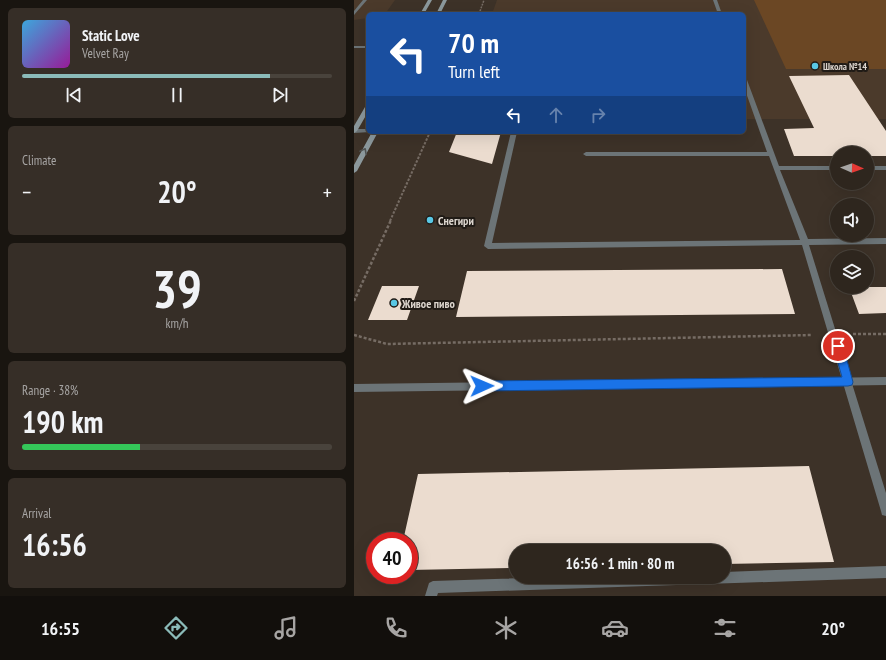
<!DOCTYPE html>
<meta charset="utf-8">
<style>
:root{--surface:#2e261e;--page:#362e27;--text:#f1f3f6;--muted:#a7a5a4;--line:#49433c;--accent:#8bbbb9}
body{margin:0;font-family:"PT Sans Narrow",sans-serif;background:var(--page);color:var(--text);height:100vh;display:flex;flex-direction:column;font-size:15px;white-space:nowrap}
*{box-sizing:border-box;margin:0}
p{font-size:13px;color:var(--muted)}
.icon{flex:none;width:22px;height:22px;fill:none;stroke:currentColor;stroke-width:2;stroke-linecap:round;stroke-linejoin:round}
.map{position:relative;flex:1;overflow:hidden}
.side{display:flex;flex-direction:column;gap:8px;padding:8px;background:#191510;width:354px}
.side>*{flex:none}
.guide{position:absolute;left:12px;top:12px;width:380px;height:122px;border-radius:6px;box-shadow:0 4px 16px #0002,0 0 0 1px var(--line);background:#1a4fa0;color:#fff;overflow:hidden}
.needle{width:26px;rotate:92deg}
.tools{position:absolute;left:476px;top:146px;display:grid;gap:8px}
.tools a{display:grid;place-items:center;width:44px;height:44px;border-radius:50%;background:var(--surface);box-shadow:0 4px 16px #0002,0 0 0 1px var(--line);font-size:20px}
.speed{position:absolute;left:12px;top:532px;display:flex;gap:8px;font-size:20px;font-weight:700;text-align:center}
.speed>*{display:grid;place-content:center;width:52px;height:52px;border-radius:50%;background:var(--surface);box-shadow:0 4px 16px #0002,0 0 0 1px var(--line);line-height:1}
.speed .limit{border:6px solid #d22;background:#fff;color:#111}
.pin{position:absolute;display:grid;place-items:center;width:34px;height:34px;color:#fff;margin:-17px;border:2px solid #fff;border-radius:50%;box-shadow:0 1px 4px #0007}
.me{position:absolute;width:44px;margin:-22px;rotate:89deg;stroke-linejoin:round;filter:drop-shadow(0 0 3px #0008)}
.turn{display:flex;align-items:center;gap:14px;height:84px;padding:0 16px;font-size:18px}
.turn .icon{width:52px;height:52px;stroke-width:2.5}
.turn b{display:block;font-size:28px;line-height:34px}
.lanes{display:flex;align-items:center;height:38px;padding:0 16px;background:#0003;justify-content:center;gap:20px;direction:ltr}
.lanes .off{opacity:.35}
.big{font-size:30px;font-weight:600;line-height:1.1}
.side .card{flex:1;display:flex;flex-direction:column;justify-content:center;gap:6px;min-width:0;padding:0 14px;border-radius:6px;background:var(--page)}
.side .dial{align-items:center;gap:0}
.dial b{font-size:52px;line-height:1}
.song{display:flex;align-items:center;gap:12px}
.cover{width:48px;height:48px;border-radius:6px;background:linear-gradient(135deg,hsl(200 70% 55%),hsl(300 70% 35%))}
.played{height:4px;border-radius:2px;background:linear-gradient(90deg,var(--accent) 80%,var(--line) 80%)}
.keys{display:flex;justify-content:space-around;direction:ltr}
.heat{display:flex;justify-content:space-between;align-items:center;font-size:22px;direction:ltr}
.charge{height:6px;border-radius:3px;background:linear-gradient(90deg,#34c759 38%,var(--line) 0)}
.trip{position:absolute;left:155px;top:544px;width:222px;height:40px;border-radius:20px;background:var(--surface);box-shadow:0 4px 16px #0002,0 0 0 1px var(--line);font-weight:600;line-height:40px;text-align:center}
.dock{display:flex;height:64px;justify-content:space-around;align-items:center;background:#120f0c;color:var(--muted)}
.dock .icon{width:28px;height:28px}
.dock .current{color:var(--accent)}
.dock b{font-size:18px;color:var(--text)}
main{display:flex;flex:1;min-height:0}
.map>svg:first-child{display:block}
.built{fill:#4b3a2b}
.green{fill:#6b4724}
.building{fill:#ebdccf}
.lines{fill:none;stroke-linecap:round;stroke-linejoin:round}
.path-far2{stroke:#766c64;stroke-width:1.5;stroke-dasharray:2 1;stroke-linecap:butt}
.path-far1{stroke:#766c64;stroke-width:2;stroke-dasharray:2.5 1.5;stroke-linecap:butt}
.path{stroke:#766c64;stroke-width:2.5;stroke-dasharray:3 2;stroke-linecap:butt}
.service{fill:#6c7477;fill-rule:evenodd}
.tertiary{fill:#6c7477;fill-rule:evenodd}
.secondary{fill:#8b989c;fill-rule:evenodd}
.oneway{stroke:#505352}
.route{fill:#1a73e8;stroke:#114b97}
.poi-dot{fill:#59c8e5;stroke:#201b16;stroke-width:1.5}
.labels{text-anchor:middle;dominant-baseline:central;stroke-width:4;stroke-linejoin:round;paint-order:stroke}
.far-poi-label{font-size:10px;font-weight:bold;fill:#dcd5ce;stroke:#201b16;text-anchor:start}
.poi-label{font-size:12px;font-weight:bold;fill:#dcd5ce;stroke:#201b16;text-anchor:start}
</style>
<main>
<section class="side">
<div class="card">
<div class="song"><i class="cover"></i><div><b>Static Love</b><p>Velvet Ray</p></div></div>
<div class="played"></div>
<div class="keys"><svg class="icon" aria-label="previous" viewBox="0 0 24 24"><path d="M18 5L8 12l10 7zM5 5v14"/></svg><svg class="icon" aria-label="pause" viewBox="0 0 24 24"><path d="M8 5v14M16 5v14"/></svg><svg class="icon" aria-label="next" viewBox="0 0 24 24"><path d="M6 5l10 7-10 7zM19 5v14"/></svg></div>
</div>
<div class="card"><p>Climate</p>
<div class="heat"><a>−</a><b class="big">20°</b><a>+</a></div>
</div>
<div class="card dial"><b>39</b><p>km/h</p></div>
<div class="card"><p>Range · 38%</p><b class="big">190 km</b><div class="charge"></div></div>
<div class="card"><p>Arrival</p><b class="big">16:56</b></div>
</section>
<div class="map">
<svg width="532" height="596" viewBox="0 0 532 596">
<rect width="100%" height="100%" fill="#3d3228"/>
<path class="built" d="M0,0H41L31,14H14V18L0,20Z
M143,0H532V119H390V14H138Z"/>
<path class="green" d="M400,0H532V69H432Z"/>
<path class="building" d="M495,75L532,131V156H513V153H483V156H440L430,129L460,128L435,76Z
M103,132H147L138,164L95,152Z
M428,269L441,314L102,317L113,271Z
M28,286H65L53,320H14Z
M495,287H532V313L505,314Z
M455,466L480,562L370,564V551H162V568L55,570V541H49L64,474Z"/>
<g class="lines">
<path class="path-far2" d="M125,14L130,0"/>
<path class="path-far1" d="M36,221L76,132"/>
<path class="path" d="M0,301L37,220
M499,334H532
M0,335L33,344L458,335"/>
<path class="service" d="M9,0H13L0,15V11Z
M359,0H363L368,14H364Z
M0,46H14V48H0Z
M390,78L393,80L425,166H483V170H426L454,239L532,238V244L455,245L532,493V516L528,515L527,511L448,245L134,249L130,246L157,132H163L138,243L446,240L415,156H232L229,154L232,152H413L390,87Z
M0,129H14V132H16L0,133Z
M513,166H532V170H513Z
M532,566V578L84,593L83,596H71L75,583L79,581L204,577H370V572Z"/>
<path class="tertiary" d="M532,377V385L0,392V384Z"/>
<path class="secondary" d="M74,0H78L70,14H66Z
M89,0H93L86,14H82Z
M14,105V112L3,131L0,133V126L11,107Z
M18,132H24L3,171L0,173V165Z"/>
</g>
<defs><path id="oneway-chevron" d="M-2-3.5L2.5 0L-2 3.5" fill="none" stroke-width="1.6" stroke-linecap="round" stroke-linejoin="round"/></defs>
<use class="oneway" href="#oneway-chevron" transform="translate(10 151) rotate(-62)"/>
<path class="route" d="M484,342L489,346L499,382L498,385L494,386L128,391L124,389L122,386L124,383L128,381L488,377L479,346Z"/>
<g class="poi-dot">
<circle cx="461" cy="66" r="4"/>
<circle cx="76" cy="220" r="4"/>
<circle cx="40" cy="303" r="4"/>
</g>
<g class="labels">
<g class="far-poi-label">
<text x="469" y="66">Школа №14</text>
</g>
<g class="poi-label">
<text x="84" y="220">Снегири</text>
<text x="48" y="303">Живое пиво</text>
</g>
</g>
</svg>
<div class="tools">
<a><svg class="needle" viewBox="-14 -14 28 28"><path d="M0-13l5 13h-10z" fill="#e53935"/><path d="M0 13l5-13h-10z" fill="#a7a5a4"/></svg></a>
<a><svg class="icon" aria-label="sound" viewBox="0 0 24 24"><path d="M4 9h4l5-4v14l-5-4H4zM17 9q2 3 0 6"/></svg></a>
<a><svg class="icon" aria-label="layers" viewBox="0 0 24 24"><path d="M12 4l9 5-9 5-9-5zM3 14l9 5 9-5"/></svg></a>
</div>
<div class="speed"><div class="limit">40</div></div>
<div class="pin" style="left:484px;top:346px;background:#d93025"><svg class="icon" aria-label="arrive" viewBox="0 0 24 24"><path d="M6 21V4h12l-3 4 3 4H6"/></svg></div>
<svg class="me" style="left:128px;top:386px" viewBox="-20 -20 40 40"><path d="M0-17L14 15 0 8-14 15z" fill="#1a73e8" stroke="#fff" stroke-width="4"/></svg>
<div class="trip">16:56 · 1 min · 80 m</div>
<div class="guide">
<div class="turn"><svg class="icon" aria-label="left" viewBox="0 0 24 24"><path d="M17 20v-9H6M10 6l-5 5 5 5"/></svg><div><b>70 m</b>Turn left</div></div>
<div class="lanes"><svg class="icon" aria-label="left" viewBox="0 0 24 24"><path d="M17 20v-9H6M10 6l-5 5 5 5"/></svg><svg class="icon off" aria-label="ahead" viewBox="0 0 24 24"><path d="M12 20V5M6 11l6-6 6 6"/></svg><svg class="icon off" aria-label="right" viewBox="0 0 24 24"><path d="M7 20v-9h11M14 6l5 5-5 5"/></svg></div>
</div>
</div>
</main>
<nav class="dock">
<b>16:55</b>
<svg class="icon current" aria-label="directions" viewBox="0 0 24 24"><path d="M12 3l9 9-9 9-9-9zM9 14v-3h6M13 9l2 2-2 2"/></svg>
<svg class="icon" aria-label="music" viewBox="0 0 24 24"><path d="M9 18V5l10-2v13"/><circle cx="6" cy="18" r="3"/><circle cx="16" cy="16" r="3"/></svg>
<svg class="icon" aria-label="phone" viewBox="0 0 24 24"><path d="M5 4h4l2 5-3 2q2 4 5 5l2-3 5 2v4C11 20 4 13 5 4z"/></svg>
<svg class="icon" aria-label="climate" viewBox="0 0 24 24"><path d="M12 3v18M4 7l16 10M4 17L20 7"/></svg>
<svg class="icon" aria-label="car" viewBox="0 0 24 24"><path d="M5 17H2v-5l4-1 3-4h7l3 4 3 1v5h-3M9 17h6M6 11h13"/><circle cx="7" cy="17" r="2"/><circle cx="17" cy="17" r="2"/></svg>
<svg class="icon" aria-label="filters" viewBox="0 0 24 24"><path d="M4 7h16M4 17h16"/><circle cx="9" cy="7" r="2"/><circle cx="15" cy="17" r="2"/></svg>
<b>20°</b>
</nav>
